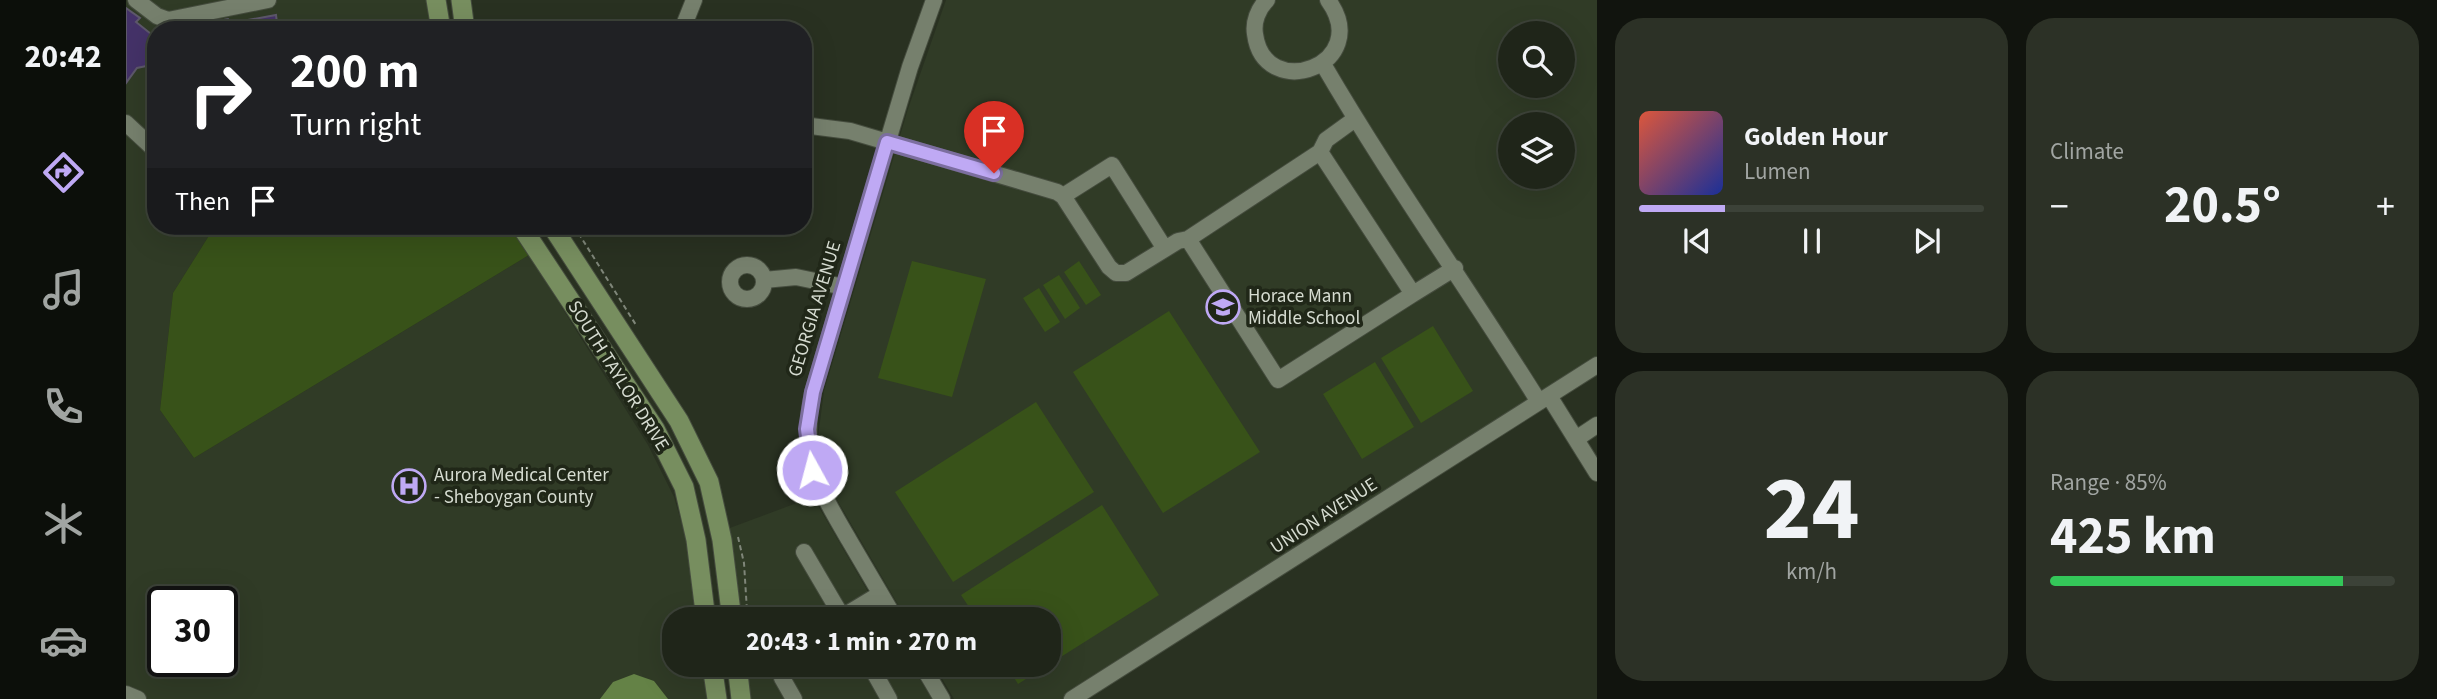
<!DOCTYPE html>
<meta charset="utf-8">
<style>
:root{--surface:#1f2519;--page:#2c3126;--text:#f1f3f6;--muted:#a1a5a2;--line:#3c4238;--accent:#bfa9f4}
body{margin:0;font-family:"Source Sans 3",sans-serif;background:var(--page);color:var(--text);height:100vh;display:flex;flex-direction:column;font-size:26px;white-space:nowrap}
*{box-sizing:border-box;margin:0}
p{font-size:23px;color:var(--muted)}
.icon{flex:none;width:38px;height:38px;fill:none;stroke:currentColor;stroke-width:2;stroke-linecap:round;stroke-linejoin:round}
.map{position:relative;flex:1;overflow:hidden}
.drawer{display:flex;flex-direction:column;gap:18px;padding:18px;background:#11140e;width:840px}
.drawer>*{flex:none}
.top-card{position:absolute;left:21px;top:21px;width:665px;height:214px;border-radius:28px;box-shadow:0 7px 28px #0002,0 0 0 2px var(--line);background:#202124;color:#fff;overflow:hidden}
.tools{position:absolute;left:1372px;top:21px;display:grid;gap:14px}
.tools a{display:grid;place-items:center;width:77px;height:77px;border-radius:50%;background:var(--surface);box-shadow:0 7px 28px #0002,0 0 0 2px var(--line);font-size:35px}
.speed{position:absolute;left:21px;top:586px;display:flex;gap:14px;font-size:35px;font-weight:700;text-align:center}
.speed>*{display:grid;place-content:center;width:91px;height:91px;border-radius:50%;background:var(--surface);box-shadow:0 7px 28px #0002,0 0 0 2px var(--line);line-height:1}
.speed .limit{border:4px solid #111;border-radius:10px;background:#fff;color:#111}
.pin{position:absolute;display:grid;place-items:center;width:60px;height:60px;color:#fff;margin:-72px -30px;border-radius:50% 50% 50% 0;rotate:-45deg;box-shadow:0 0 7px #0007}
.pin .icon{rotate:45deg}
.me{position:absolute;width:77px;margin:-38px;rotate:353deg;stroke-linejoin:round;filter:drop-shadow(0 0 5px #0008)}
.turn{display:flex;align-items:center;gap:24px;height:147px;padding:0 28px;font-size:32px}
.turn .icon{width:91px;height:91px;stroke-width:2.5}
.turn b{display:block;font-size:49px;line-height:60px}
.then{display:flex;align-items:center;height:66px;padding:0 28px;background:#0003;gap:14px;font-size:26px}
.big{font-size:52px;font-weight:700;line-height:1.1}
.drawer .card{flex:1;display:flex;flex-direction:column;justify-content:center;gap:10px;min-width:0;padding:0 24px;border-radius:28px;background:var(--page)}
.drawer .dial{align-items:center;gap:0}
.dial b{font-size:91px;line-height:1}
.song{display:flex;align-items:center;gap:21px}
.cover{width:84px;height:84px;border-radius:10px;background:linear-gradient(135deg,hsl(10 70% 55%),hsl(230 70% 35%))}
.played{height:7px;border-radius:4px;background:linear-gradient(90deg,var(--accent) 25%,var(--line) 25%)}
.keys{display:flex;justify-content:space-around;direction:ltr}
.heat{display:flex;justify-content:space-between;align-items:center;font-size:38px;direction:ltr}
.charge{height:10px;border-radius:5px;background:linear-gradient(90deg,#34c759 85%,var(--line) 0)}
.drawer .tiles{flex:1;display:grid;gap:18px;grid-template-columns:repeat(2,1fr)}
.trip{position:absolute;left:536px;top:607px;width:399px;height:70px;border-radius:28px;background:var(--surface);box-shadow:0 7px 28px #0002,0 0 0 2px var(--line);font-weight:700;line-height:70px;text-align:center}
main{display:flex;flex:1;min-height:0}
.tab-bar{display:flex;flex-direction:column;width:126px;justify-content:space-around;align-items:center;background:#0c0f0a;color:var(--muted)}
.tab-bar .icon{width:49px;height:49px}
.tab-bar .selected{color:var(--accent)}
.tab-bar b{font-size:32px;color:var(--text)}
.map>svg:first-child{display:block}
.built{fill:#303b26;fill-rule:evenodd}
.green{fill:#385219}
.water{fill:#648246}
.building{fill:#443268;stroke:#5d586a;stroke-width:2}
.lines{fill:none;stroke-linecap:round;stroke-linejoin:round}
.minor-casing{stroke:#454c3e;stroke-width:18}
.major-casing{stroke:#454c3e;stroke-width:21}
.path{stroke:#7f8679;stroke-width:2;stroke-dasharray:5 3.5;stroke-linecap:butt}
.minor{stroke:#76806d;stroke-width:16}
.major{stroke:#778e5f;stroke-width:19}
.route-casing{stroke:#7c6e9f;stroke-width:18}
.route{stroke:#bfa9f4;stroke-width:12}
.labels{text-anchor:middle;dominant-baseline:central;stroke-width:7;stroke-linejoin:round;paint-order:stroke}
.poi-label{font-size:19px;fill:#d6dcd1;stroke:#202718;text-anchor:start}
.street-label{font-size:19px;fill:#d6dcd1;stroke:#202718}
</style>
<main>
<nav class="tab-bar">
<b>20:42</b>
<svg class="icon selected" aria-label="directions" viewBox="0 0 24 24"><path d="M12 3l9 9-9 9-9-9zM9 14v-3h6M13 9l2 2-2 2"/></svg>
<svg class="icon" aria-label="music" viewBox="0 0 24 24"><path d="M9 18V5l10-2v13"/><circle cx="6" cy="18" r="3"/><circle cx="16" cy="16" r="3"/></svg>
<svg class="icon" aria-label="phone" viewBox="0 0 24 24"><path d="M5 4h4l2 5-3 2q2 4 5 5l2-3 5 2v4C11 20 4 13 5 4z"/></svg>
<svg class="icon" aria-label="climate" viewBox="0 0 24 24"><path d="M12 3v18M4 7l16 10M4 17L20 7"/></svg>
<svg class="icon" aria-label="car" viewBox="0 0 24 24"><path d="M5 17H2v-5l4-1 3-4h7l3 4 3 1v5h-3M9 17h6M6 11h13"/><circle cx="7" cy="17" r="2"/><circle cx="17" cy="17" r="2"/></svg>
</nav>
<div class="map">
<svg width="1471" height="699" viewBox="0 0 1471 699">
<rect width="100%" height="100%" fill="#293121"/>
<path class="built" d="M0,0H300L304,30H30V226H89L47,293L34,410L68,458L403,255L522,445L548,497L564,552L574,619L548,620V665H580L583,699H0ZM37,602H96V662H37Z
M820,0H1471V359L938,699H828L808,665H922V620H781L703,486L692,437L698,391L710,351L782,109ZM1384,33H1437V86H1384ZM1384,124H1437V177H1384Z
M687,497L758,619H615L601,529Z
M620,665H785L806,699H624Z"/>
<path class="green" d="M89,226H385L403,255L68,458L34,410L47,293Z
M786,261L860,279L826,397L752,378Z
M953,261L975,295L960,305L938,272Z
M933,275L954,308L939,319L917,285Z
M913,288L934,322L919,332L897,298Z
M1043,311L1134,452L1037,513L947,372Z
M1307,326L1347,391L1295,423L1255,358Z
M1249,362L1288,427L1236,459L1197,394Z
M910,402L968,492L827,582L769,492Z
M976,505L1033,595L892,684L880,665H922V620L851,619L835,595Z"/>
<path class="water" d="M508,674L528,681L542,699H474L487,682Z"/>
<path class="building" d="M0,8L14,18L10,22L30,38V64L11,68L0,83Z
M150,15L152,30H65V26L102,19L105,23Z"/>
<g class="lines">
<defs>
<path id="minor" d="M10,0L31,16L42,20L142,0
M1141,0C1132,9 1127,22 1129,34C1138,104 1249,65 1202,0
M556,30L568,0
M1197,64C1264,179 1342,288 1413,402
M0,123L30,151
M677,125L724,131L931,192L937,196L983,267L990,273H1000L1052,241L1062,239L1194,152L1287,294L1329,268
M1194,152L1200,140L1229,119
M937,196L986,165L1039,249
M1062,239L1152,380L1287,294
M604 282a17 17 0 1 1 34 0a17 17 0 1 1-34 0Z
M638,280L670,277L718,287
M1423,396L1471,473
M1450,439L1471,425
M678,552L718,620
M711,620L754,594
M770,620C754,593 738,566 723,540C692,487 673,455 687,392L784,67L808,0
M655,665L656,678L668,699
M744,665L763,699
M796,665L816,699
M0,694L12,699
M946,699L1471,365"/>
<path id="major" d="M310,0L315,30
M335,0L339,30
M395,226L529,429L558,487L570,540L580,620
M426,226L553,421L583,482L596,540L606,620
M586,665L591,699
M611,665L615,699"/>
</defs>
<use href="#minor" class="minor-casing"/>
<use href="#major" class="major-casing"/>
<path class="path" d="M448,226L510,325
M612,537L618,563L621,611"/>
<use href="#minor" class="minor"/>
<use href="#major" class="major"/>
</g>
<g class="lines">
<defs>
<path id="route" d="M686,470L681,429L687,392L761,142L868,173"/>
</defs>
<use href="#route" class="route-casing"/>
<use href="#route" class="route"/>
</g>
<defs>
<symbol id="school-ring" viewBox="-11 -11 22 22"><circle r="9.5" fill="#202718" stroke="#bfa9f4" stroke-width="1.5"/><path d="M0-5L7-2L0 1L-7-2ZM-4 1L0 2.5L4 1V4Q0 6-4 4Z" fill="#bfa9f4"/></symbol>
<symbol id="hospital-ring" viewBox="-11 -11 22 22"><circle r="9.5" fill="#202718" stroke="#bfa9f4" stroke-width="1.5"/><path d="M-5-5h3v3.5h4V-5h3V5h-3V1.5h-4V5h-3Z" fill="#bfa9f4"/></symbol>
</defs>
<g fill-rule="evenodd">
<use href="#school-ring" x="1078" y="288" width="38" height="38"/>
<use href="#hospital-ring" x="264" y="467" width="38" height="38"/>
</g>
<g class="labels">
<g class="poi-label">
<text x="1122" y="296">Horace Mann<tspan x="1122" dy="22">Middle School</tspan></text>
<text x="308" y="475">Aurora Medical Center<tspan x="308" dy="22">- Sheboygan County</tspan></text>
</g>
<g class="street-label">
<text transform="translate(689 309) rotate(-73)">GEORGIA AVENUE</text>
<text transform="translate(492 376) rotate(58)">SOUTH TAYLOR DRIVE</text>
<text transform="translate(1198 516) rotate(-33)">UNION AVENUE</text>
</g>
</g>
</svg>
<div class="tools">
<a><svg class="icon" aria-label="search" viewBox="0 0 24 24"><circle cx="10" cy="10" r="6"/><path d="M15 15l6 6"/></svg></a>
<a><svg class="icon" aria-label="layers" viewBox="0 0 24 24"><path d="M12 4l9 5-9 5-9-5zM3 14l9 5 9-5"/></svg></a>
</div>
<div class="speed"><div class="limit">30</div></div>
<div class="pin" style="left:868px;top:173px;background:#d93025"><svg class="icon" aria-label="arrive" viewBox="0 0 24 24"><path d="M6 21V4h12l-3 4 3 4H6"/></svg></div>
<svg class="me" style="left:686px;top:470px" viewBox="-20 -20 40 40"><circle r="17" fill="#bfa9f4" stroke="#fff" stroke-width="3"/><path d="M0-11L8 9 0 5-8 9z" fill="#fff"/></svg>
<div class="trip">20:43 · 1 min · 270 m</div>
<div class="top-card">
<div class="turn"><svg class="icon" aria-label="right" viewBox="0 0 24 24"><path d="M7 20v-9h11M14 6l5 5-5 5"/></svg><div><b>200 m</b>Turn right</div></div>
<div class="then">Then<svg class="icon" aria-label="arrive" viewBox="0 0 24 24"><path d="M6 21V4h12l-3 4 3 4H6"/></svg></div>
</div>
</div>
<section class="drawer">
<div class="tiles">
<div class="card">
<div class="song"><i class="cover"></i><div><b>Golden Hour</b><p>Lumen</p></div></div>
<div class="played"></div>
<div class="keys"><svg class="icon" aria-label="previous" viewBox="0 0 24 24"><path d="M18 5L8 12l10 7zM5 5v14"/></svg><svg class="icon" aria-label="pause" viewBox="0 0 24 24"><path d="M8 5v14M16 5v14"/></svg><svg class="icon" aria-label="next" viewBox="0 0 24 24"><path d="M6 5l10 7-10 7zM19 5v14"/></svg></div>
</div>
<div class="card"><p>Climate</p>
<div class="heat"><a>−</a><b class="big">20.5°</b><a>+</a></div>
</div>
<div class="card dial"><b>24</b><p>km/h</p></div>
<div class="card"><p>Range · 85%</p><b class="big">425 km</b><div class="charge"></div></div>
</div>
</section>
</main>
